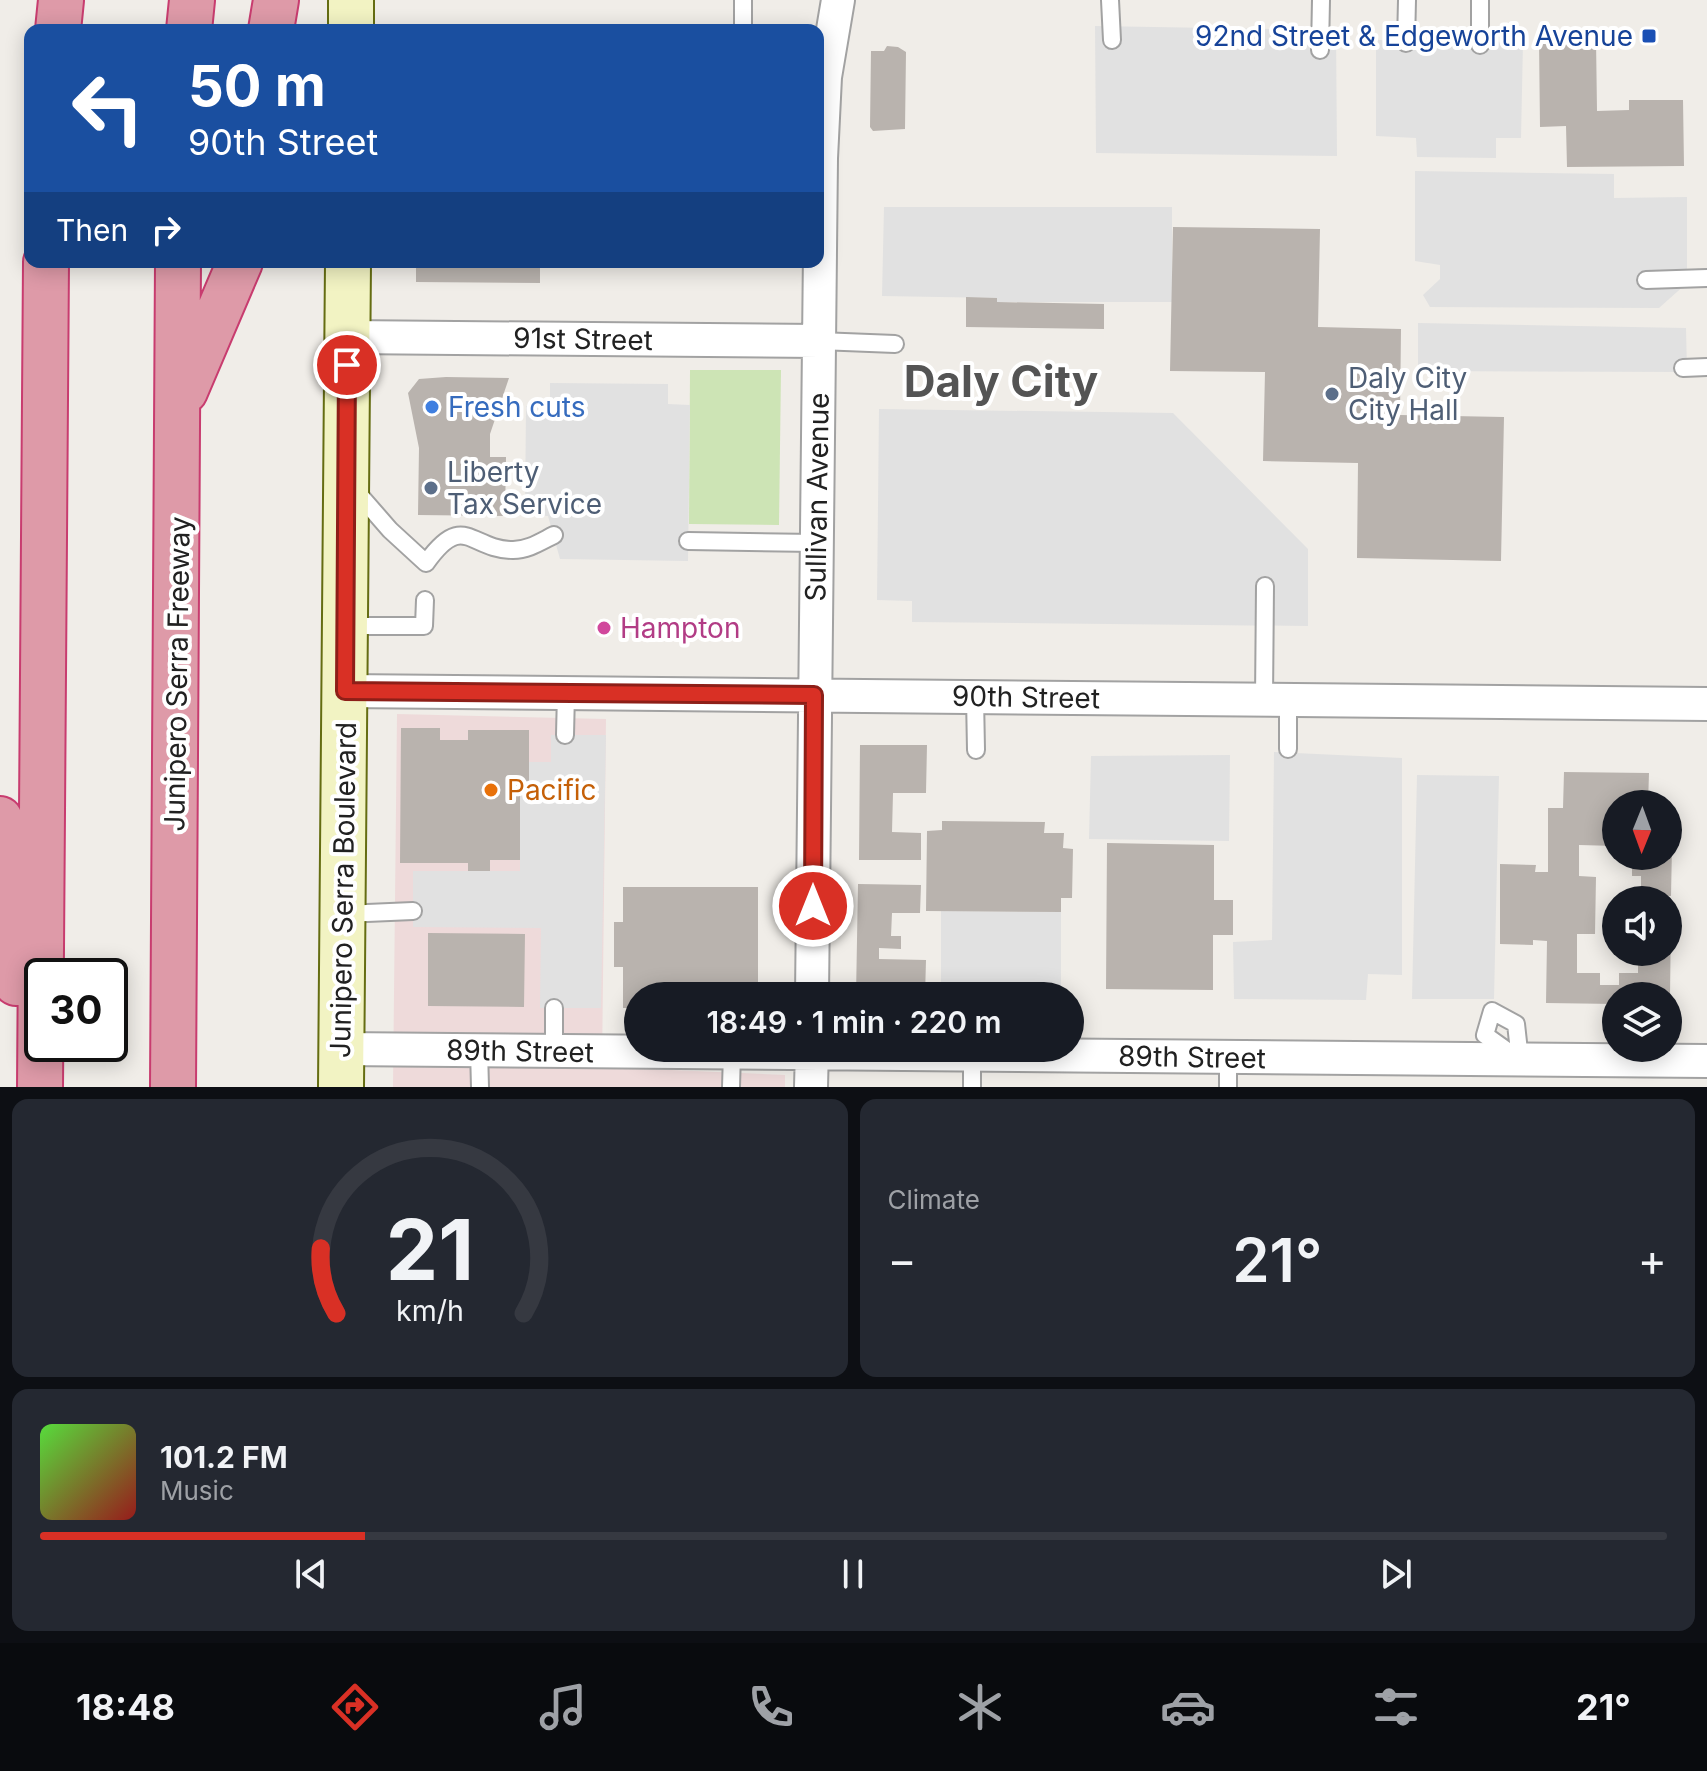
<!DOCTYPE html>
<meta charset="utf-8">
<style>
:root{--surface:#171b24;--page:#242831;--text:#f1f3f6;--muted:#9ea1a6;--line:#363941;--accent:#d93025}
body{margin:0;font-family:Inter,sans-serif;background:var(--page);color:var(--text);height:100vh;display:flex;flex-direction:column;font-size:30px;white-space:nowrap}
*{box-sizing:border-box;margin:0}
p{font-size:26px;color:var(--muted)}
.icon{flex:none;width:44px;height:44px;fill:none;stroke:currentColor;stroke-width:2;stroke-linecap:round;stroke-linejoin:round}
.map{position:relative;height:1087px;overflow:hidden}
.details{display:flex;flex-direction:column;gap:12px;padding:12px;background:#0d0f14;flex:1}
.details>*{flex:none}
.hud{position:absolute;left:24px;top:24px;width:800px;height:244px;border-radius:16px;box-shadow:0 4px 20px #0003;background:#1a4fa0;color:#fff;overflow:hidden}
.needle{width:52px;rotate:181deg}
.tools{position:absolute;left:1602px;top:790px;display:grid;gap:16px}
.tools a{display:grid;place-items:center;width:80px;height:80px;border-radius:50%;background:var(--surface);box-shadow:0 4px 20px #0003;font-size:40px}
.speed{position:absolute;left:24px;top:958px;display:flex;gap:16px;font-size:40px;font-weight:700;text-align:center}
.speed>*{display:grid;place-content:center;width:104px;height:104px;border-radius:50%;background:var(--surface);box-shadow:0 4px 20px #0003;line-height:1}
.speed .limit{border:4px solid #111;border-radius:12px;background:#fff;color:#111}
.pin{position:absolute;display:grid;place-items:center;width:68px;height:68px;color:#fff;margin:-34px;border:4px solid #fff;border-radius:50%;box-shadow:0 2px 8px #0007}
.me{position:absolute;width:88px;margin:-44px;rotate:0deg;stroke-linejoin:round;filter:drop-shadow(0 0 6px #0008)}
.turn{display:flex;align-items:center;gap:28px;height:168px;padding:0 32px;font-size:36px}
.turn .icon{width:104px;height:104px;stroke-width:2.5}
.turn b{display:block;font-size:56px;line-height:68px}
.then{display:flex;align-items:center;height:76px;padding:0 32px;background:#0003;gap:16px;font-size:30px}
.big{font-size:60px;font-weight:600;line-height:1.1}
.details .card{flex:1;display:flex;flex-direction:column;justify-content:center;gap:12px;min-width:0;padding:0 28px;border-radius:16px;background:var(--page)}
.details .dial{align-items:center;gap:0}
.dial svg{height:208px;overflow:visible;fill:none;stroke:var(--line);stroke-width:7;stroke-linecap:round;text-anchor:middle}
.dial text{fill:var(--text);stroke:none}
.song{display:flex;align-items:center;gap:24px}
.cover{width:96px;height:96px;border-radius:12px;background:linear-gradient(135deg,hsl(110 70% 55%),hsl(0 70% 35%))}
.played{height:8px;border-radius:4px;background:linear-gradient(90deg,var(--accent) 20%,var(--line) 20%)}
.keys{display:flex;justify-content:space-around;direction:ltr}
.heat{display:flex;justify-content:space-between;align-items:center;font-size:44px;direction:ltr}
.details .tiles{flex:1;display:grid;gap:12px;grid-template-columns:1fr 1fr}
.card:last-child{grid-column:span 2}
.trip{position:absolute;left:624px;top:982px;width:460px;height:80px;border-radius:40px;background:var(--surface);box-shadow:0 4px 20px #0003;font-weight:600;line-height:80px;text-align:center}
.tab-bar{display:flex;height:128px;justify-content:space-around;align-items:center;background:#090b0e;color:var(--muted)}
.tab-bar .icon{width:56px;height:56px}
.tab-bar .active{color:var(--accent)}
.tab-bar b{font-size:36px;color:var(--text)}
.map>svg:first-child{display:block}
.commercial{fill:#eedada}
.grass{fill:#cde4b5}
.parking{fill:#e1e1e1}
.building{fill:#b9b3ae}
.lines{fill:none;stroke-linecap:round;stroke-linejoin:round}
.lane-casing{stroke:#a2a2a2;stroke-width:20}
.street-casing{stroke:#a2a2a2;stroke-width:36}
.secondary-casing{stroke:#656d12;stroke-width:48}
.highway-casing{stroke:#c83c6f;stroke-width:48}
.lane{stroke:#fff;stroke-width:16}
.street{stroke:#fff;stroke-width:32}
.secondary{stroke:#f2f3c3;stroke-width:44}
.highway{stroke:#de9aa8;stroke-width:44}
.route-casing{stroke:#8d1f18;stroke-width:20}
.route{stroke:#d93025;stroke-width:14}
.transit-dot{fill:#1a4fb4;stroke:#fff;stroke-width:3}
.service-dot{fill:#5c6f8a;stroke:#fff;stroke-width:3}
.shop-dot{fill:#3f7fe0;stroke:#fff;stroke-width:3}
.hotel-dot{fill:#d1479c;stroke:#fff;stroke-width:3}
.food-dot{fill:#e8710a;stroke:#fff;stroke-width:3}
.labels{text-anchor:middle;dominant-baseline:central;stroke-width:8;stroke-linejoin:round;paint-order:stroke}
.transit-label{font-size:28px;fill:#164399;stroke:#fff;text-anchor:end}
.street-label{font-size:28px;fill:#212121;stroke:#fff}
.service-label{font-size:28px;fill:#4e5e75;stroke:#fff;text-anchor:start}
.shop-label{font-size:28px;fill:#366cbe;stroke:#fff;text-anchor:start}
.hotel-label{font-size:28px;fill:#b23c85;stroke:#fff;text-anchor:start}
.food-label{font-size:28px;fill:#c56008;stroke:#fff;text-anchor:start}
.town-label{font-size:44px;font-weight:bold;fill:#545454;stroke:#fff}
</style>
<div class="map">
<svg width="1707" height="1087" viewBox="0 0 1707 1087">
<rect width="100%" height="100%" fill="#f0ede8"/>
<path class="commercial" d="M397,714L606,719L602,1067L785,1075V1087H393Z"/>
<path class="grass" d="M690,370H781L779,525L689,524Z"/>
<path class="parking" d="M1095,26L1336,30L1337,156L1096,153Z
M1376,40L1523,42L1521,138H1496V158L1417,157L1416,138L1376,136Z
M1415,171L1614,174V198L1687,197V283L1659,308L1430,307L1423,295L1440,279V265L1415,261Z
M884,207H1172V302H997L996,298L882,296Z
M1418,323L1686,328L1687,372L1418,371Z
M550,383L668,384V404L690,405L688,561L560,559L548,516L525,515L526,406H550Z
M879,409L1173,413L1308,549V626L912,622V601L877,600Z
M551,735H606L601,1008H540L541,928L413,927V871H520V790L529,789V762H551Z
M1274,752L1402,758V975L1368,974L1366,1000L1234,999L1233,942L1272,940Z
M1230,755L1229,841L1089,839L1091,756Z
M1417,775L1499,776L1494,999H1412Z
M941,911L1061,912V996H941Z"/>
<path class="building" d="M1596,39L1597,111L1629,110V100H1683L1684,166L1567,167L1566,126L1540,127L1539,40Z
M887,46L898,47L906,52L905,129L873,131L870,127L871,51H884Z
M1173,227L1320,229L1318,327L1401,329L1400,415L1504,417L1501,561L1357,558L1358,463L1263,461L1265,372L1170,371Z
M416,262H540V283L416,282Z
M966,297L997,298V302L1104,304V329L966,327Z
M446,377L509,378L490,434V457H506L505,516L418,515L419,448L408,393L419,379Z
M401,728H440V740H468V730H529V790H520V860H490V871H468V863H400Z
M860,745H927L926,793H893L892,832L921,833V860H859Z
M1564,772L1649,773L1648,804H1616V846L1579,845V876L1596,877L1595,934H1577V973H1600V985H1619V973H1638V952H1668V919H1671L1670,996H1616V1004L1546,1003L1547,941L1533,940V945L1500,944V864L1536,865L1535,872H1548V808H1563Z
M942,821L1045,822L1044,833H1064L1063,848L1073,849L1072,898H1061V912L926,911L927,831L942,830Z
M1107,843L1214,845V900H1233V935H1213V990L1106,989Z
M1668,847H1672L1671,896L1641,895V876H1632V856H1668Z
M858,884L921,885L920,913H892L891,936H901V949L879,948V959L926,960L925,996H856Z
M623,887H758V996H638V1008H623V967H614V922H623Z
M428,933L525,934L524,1007L428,1006Z"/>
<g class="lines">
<defs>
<path id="lane" d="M1110,0L1112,40
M743,30V0
M1406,43L1407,0
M1480,45V0
M1320,50L1321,0
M1646,280L1707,278
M819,341L895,344
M1683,368L1707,367
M356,491L390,530L426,563C464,510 470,550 513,550C528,550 540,542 554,535
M688,541L816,543
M347,626H424L425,600
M975,697L976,750
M1264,699L1265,586
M565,735L566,693
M1288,749V700
M344,914L413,911
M554,1008V1051
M1492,1011L1516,1024L1520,1060L1485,1035Z
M479,1050L480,1087
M972,1055V1087
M731,1087L732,1053
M1228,1087V1057"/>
<path id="street" d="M347,337L819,341
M345,691L1707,704
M812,996L821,158L825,77L838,0
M341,1049L1707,1061
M811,1087L812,1048"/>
<path id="secondary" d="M351,30V0
M341,1087L348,262"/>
<path id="highway" d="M58,30L61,0
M189,30L192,0
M271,30L276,0
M185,391L240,262
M0,819L16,983
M40,1087L46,262
M173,1087L178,262"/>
</defs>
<use href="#lane" class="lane-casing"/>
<use href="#street" class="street-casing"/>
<use href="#secondary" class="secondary-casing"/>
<use href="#highway" class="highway-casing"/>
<use href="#lane" class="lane"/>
<use href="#street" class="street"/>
<use href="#secondary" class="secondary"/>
<use href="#highway" class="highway"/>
</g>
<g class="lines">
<defs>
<path id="route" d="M347,365L345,691L814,695L813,906"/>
</defs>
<use href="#route" class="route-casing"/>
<use href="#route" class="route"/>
</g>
<rect class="transit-dot" x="1641" y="28" width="16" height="16" rx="4"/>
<g class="service-dot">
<circle cx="1332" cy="394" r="8"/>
<circle cx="431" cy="488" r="8"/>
</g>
<circle class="shop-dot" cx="432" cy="407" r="8"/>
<circle class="hotel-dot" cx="604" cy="628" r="8"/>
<circle class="food-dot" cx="491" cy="790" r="8"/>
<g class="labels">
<g class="transit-label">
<text x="1633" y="36">92nd Street &amp; Edgeworth Avenue</text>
</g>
<g class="street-label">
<text transform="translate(583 339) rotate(1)">91st Street</text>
<text transform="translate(817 497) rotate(-89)">Sullivan Avenue</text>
<text transform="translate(177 674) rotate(-89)">Junipero Serra Freeway</text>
<text transform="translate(1026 697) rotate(1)">90th Street</text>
<text transform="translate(343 890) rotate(-89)">Junipero Serra Boulevard</text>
<text transform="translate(520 1051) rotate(1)">89th Street</text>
<text transform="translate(1192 1057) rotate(1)">89th Street</text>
</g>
<g class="service-label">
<text x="1348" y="378">Daly City<tspan x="1348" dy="32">City Hall</tspan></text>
<text x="447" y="472">Liberty<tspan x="447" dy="32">Tax Service</tspan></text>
</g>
<g class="shop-label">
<text x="448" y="407">Fresh cuts</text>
</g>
<g class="hotel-label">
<text x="620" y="628">Hampton</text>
</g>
<g class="food-label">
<text x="507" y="790">Pacific</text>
</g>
<g class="town-label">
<text x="1001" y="381">Daly City</text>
</g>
</g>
</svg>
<div class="tools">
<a><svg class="needle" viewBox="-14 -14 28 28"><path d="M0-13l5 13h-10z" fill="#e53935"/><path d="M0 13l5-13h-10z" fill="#9ea1a6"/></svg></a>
<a><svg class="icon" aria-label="sound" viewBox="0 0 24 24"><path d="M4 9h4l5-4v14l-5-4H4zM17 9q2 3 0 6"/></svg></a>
<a><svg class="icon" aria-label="layers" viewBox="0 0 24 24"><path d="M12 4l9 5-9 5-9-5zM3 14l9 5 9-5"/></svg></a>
</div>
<div class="speed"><div class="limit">30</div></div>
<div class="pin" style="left:347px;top:365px;background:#d93025"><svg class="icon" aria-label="arrive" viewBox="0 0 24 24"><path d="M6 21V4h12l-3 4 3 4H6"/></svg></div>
<svg class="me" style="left:813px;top:906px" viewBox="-20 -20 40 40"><circle r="17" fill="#d93025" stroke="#fff" stroke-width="3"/><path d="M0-11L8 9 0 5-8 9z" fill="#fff"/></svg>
<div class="trip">18:49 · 1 min · 220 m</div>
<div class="hud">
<div class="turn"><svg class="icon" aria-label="left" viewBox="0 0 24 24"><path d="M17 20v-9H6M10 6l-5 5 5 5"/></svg><div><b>50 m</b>90th Street</div></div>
<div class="then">Then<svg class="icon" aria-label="right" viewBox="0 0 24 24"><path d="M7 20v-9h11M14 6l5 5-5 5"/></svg></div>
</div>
</div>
<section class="details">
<div class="tiles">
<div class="card dial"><svg viewBox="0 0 100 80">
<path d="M14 69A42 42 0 1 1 86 69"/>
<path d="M14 69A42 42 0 0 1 8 44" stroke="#d93025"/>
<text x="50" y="56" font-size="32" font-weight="700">21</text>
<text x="50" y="72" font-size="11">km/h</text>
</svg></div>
<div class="card"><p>Climate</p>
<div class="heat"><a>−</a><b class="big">21°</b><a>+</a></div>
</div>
<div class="card">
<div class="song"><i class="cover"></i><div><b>101.2 FM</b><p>Music</p></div></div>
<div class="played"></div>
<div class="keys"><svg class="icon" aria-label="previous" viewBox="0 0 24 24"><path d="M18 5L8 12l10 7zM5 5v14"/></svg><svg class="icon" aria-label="pause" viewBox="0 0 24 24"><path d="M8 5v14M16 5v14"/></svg><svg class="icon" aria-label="next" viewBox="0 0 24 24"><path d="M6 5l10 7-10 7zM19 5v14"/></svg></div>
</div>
</div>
</section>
<nav class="tab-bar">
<b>18:48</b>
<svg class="icon active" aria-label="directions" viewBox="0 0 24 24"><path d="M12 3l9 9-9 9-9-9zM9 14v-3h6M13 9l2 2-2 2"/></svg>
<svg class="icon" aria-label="music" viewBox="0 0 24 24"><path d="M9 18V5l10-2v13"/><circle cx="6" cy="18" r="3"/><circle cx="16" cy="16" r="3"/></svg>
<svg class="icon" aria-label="phone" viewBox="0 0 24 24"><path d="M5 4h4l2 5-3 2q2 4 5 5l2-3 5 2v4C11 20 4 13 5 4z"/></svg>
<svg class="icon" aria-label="climate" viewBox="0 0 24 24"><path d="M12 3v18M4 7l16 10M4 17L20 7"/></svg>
<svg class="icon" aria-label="car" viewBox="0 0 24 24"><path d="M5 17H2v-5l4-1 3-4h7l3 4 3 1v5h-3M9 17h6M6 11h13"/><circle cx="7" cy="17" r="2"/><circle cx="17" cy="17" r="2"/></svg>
<svg class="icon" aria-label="filters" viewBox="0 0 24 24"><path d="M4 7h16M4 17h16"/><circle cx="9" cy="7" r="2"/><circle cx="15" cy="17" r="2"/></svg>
<b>21°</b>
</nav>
